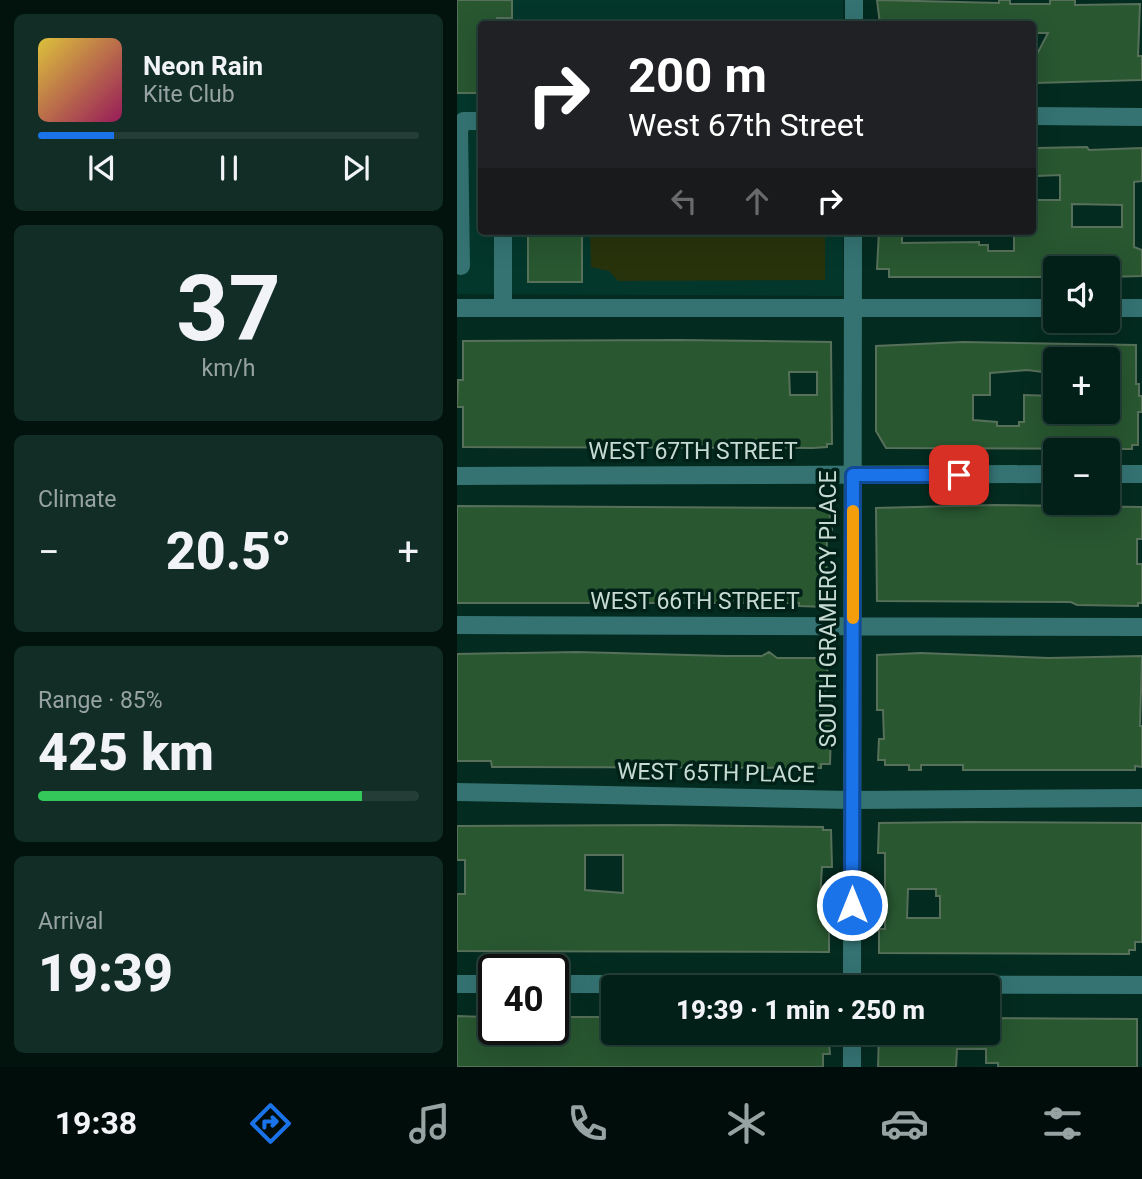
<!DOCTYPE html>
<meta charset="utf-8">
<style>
:root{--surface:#032018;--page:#112d25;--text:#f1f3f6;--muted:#97a3a2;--line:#243e37;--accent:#1a73e8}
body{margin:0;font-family:Roboto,sans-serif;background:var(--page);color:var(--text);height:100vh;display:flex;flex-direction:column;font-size:26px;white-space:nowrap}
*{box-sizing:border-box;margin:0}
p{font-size:23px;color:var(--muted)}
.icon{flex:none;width:38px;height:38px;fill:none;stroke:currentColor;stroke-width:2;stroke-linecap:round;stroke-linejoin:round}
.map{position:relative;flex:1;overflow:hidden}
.drawer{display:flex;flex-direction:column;gap:14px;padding:14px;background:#02120d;width:457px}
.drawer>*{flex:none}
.top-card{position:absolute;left:21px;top:21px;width:558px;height:214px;border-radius:7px;box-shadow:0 7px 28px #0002,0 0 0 2px var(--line);background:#202124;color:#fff;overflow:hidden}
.controls{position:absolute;left:586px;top:256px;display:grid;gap:14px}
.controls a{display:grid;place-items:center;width:77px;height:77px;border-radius:7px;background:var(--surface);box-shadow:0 7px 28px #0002,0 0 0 2px var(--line);font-size:35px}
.speed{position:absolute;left:21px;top:954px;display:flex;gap:14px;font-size:35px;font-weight:700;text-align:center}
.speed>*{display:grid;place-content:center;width:91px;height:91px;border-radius:50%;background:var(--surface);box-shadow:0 7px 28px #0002,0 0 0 2px var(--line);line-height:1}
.speed .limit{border:4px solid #111;border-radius:10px;background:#fff;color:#111}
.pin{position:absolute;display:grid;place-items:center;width:60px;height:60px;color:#fff;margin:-30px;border-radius:14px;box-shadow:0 4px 10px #0006}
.me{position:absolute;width:77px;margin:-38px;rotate:0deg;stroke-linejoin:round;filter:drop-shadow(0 0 5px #0008)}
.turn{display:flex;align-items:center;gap:24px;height:147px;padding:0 35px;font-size:32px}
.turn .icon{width:91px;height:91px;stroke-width:2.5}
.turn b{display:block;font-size:49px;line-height:60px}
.lanes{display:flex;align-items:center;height:66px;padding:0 35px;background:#0003;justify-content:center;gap:35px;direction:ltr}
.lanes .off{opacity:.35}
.big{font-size:52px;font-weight:800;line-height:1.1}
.drawer .card{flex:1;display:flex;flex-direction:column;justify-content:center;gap:10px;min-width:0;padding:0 24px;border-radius:10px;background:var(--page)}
.drawer .dial{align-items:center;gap:0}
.dial b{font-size:91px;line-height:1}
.song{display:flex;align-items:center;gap:21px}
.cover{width:84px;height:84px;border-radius:10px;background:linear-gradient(135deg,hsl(50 70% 55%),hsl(330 70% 35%))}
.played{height:7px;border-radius:4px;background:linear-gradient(90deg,var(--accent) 20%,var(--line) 20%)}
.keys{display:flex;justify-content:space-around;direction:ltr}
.heat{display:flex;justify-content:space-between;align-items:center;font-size:38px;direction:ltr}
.charge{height:10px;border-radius:5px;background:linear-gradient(90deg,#34c759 85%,var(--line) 0)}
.trip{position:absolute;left:144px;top:975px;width:399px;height:70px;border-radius:7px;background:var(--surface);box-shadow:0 7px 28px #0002,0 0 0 2px var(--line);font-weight:800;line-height:70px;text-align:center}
.dock{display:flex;height:112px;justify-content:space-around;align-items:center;background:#010d0a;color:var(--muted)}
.dock .icon{width:49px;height:49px}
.dock .current{color:var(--accent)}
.dock b{font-size:32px;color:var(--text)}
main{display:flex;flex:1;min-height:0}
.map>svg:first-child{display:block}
.built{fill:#04372b}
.green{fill:#28330c}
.building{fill:#285730;stroke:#567059;stroke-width:2;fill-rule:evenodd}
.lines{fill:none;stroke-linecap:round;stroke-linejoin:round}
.minor{stroke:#347372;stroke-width:18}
.route-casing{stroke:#114b97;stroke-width:18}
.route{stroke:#1a73e8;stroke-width:12}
.slow{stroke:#f59e0b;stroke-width:12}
.labels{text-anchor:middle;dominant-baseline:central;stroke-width:7;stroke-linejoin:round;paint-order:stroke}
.street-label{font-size:23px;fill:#c7dbd3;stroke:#002117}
</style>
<main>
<section class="drawer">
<div class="card">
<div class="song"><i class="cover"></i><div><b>Neon Rain</b><p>Kite Club</p></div></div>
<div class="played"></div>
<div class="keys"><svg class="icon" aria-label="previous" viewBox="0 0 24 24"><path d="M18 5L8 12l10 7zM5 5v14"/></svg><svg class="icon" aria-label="pause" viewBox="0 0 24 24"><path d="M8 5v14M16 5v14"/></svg><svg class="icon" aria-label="next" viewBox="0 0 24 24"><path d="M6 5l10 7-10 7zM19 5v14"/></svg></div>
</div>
<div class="card dial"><b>37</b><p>km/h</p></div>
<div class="card"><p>Climate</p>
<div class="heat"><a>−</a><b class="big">20.5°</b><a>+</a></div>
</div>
<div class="card"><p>Range · 85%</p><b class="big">425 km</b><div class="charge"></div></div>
<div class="card"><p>Arrival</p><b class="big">19:39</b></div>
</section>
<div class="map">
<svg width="686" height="1067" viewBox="0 0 686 1067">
<rect width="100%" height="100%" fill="#042b20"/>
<path class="built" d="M0,0H386V24H24V231H386V296L0,294Z"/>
<path class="green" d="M133,231H368V280L161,281L152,271L134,267Z"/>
<path class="building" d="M0,0H55V18H40V24H24V93H0Z
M420,0L542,3V0H553V4H593V0H618V5L683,4L681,56H685V80L578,83V58L591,33H576V24H423Z
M630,147L632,150L685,148V181L677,182V247L685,250V276L651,277V268H594V277H432V269H420L422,231H445V243L522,242V245H531V251H557V231H576V200H603V175L580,176V148ZM615,204L665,205V227H615Z
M71,231H125V282H71Z
M222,340L374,342L375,444H370V447L356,448L6,447V407H0L1,380H6V341ZM332,372H360V395H333Z
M506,342L679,345V384H682V396H685V412H681V445H675V449L429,448L419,431V346ZM598,359H657V384H651V414L598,418V396L567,395V422H562V426H540V422L516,420V395H533V373L570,370L594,373L598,372Z
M537,505L685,507V539H680V564H685V603H681V606L620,605L614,602L420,601L419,508Z
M0,506L372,508L375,530H370L369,607L342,606V603H0Z
M120,652L268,656H305L312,652L320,658H367L374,684L360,701H375L373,764H364V768L60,767H35L34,761H0V654Z
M464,653L592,658L685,656L683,726H685V767L678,766V770H506V765H464V770H452V765H428V760H421L422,739H427L426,710H420V655Z
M511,822L685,823V942H678V950H672V954L422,953V929H428V905H420V890H428V853H421L422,823ZM451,889H479V896H483V918H450Z
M210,825L366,827V830H374L375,867H365L362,913H372V952L0,951V894H8V860H0V826ZM128,855H166V893L128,890Z
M0,1016L28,1017V1029H96V1017H154L156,1032H371L373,1054H366V1067H0Z
M537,1018L680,1019V1067H541V1063H529V1049H500L499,1067H421L422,1032H530V1020Z"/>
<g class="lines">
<path class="minor" d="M397,24V0
M576,116L686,117
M46,231V308
M4,266L2,129L7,121H24
M0,308H598
M651,308H686
M651,474H686
M0,476L598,474
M0,625L686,627
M0,792L395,800L686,798
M0,984H37
M96,984L686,985
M395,987L396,231
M395,1067V1032"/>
</g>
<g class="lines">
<defs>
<path id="route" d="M395,905L396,475H502"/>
</defs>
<use href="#route" class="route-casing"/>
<use href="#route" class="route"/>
<path class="slow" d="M396,618V511"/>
</g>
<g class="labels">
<g class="street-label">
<text x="236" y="451">WEST 67TH STREET</text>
<text x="238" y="601">WEST 66TH STREET</text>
<text transform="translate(371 609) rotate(-90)">SOUTH GRAMERCY PLACE</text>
<text transform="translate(259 773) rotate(1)">WEST 65TH PLACE</text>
</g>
</g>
</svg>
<div class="controls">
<a><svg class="icon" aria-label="sound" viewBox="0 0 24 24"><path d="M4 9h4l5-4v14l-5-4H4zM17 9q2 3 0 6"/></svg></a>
<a>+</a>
<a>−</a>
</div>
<div class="speed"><div class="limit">40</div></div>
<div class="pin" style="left:502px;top:475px;background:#d93025"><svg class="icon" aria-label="arrive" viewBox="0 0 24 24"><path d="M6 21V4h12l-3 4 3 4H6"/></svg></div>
<svg class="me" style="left:395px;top:905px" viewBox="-20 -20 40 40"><circle r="17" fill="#1a73e8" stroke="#fff" stroke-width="3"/><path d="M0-11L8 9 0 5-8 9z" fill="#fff"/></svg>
<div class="trip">19:39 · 1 min · 250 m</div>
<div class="top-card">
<div class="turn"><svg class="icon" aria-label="right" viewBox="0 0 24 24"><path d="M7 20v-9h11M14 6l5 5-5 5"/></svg><div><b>200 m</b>West 67th Street</div></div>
<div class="lanes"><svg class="icon off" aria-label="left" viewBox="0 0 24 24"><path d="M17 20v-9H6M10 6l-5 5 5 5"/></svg><svg class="icon off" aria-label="ahead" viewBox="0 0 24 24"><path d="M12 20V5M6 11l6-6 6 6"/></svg><svg class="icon" aria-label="right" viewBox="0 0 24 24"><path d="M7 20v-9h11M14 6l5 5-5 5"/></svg></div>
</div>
</div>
</main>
<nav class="dock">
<b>19:38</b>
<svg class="icon current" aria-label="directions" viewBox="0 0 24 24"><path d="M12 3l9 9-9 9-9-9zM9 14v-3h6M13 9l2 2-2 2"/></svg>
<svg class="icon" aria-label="music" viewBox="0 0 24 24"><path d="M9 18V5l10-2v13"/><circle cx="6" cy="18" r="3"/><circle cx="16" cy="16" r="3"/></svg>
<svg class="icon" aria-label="phone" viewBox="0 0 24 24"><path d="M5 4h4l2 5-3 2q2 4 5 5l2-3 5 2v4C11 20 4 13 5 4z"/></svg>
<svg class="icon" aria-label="climate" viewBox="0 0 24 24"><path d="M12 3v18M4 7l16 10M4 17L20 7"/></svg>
<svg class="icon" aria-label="car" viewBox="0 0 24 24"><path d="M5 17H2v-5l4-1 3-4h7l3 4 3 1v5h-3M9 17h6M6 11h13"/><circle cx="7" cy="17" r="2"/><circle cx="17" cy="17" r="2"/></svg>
<svg class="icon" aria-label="filters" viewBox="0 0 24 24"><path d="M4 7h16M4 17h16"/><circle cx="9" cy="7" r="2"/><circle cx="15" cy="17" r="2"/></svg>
</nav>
